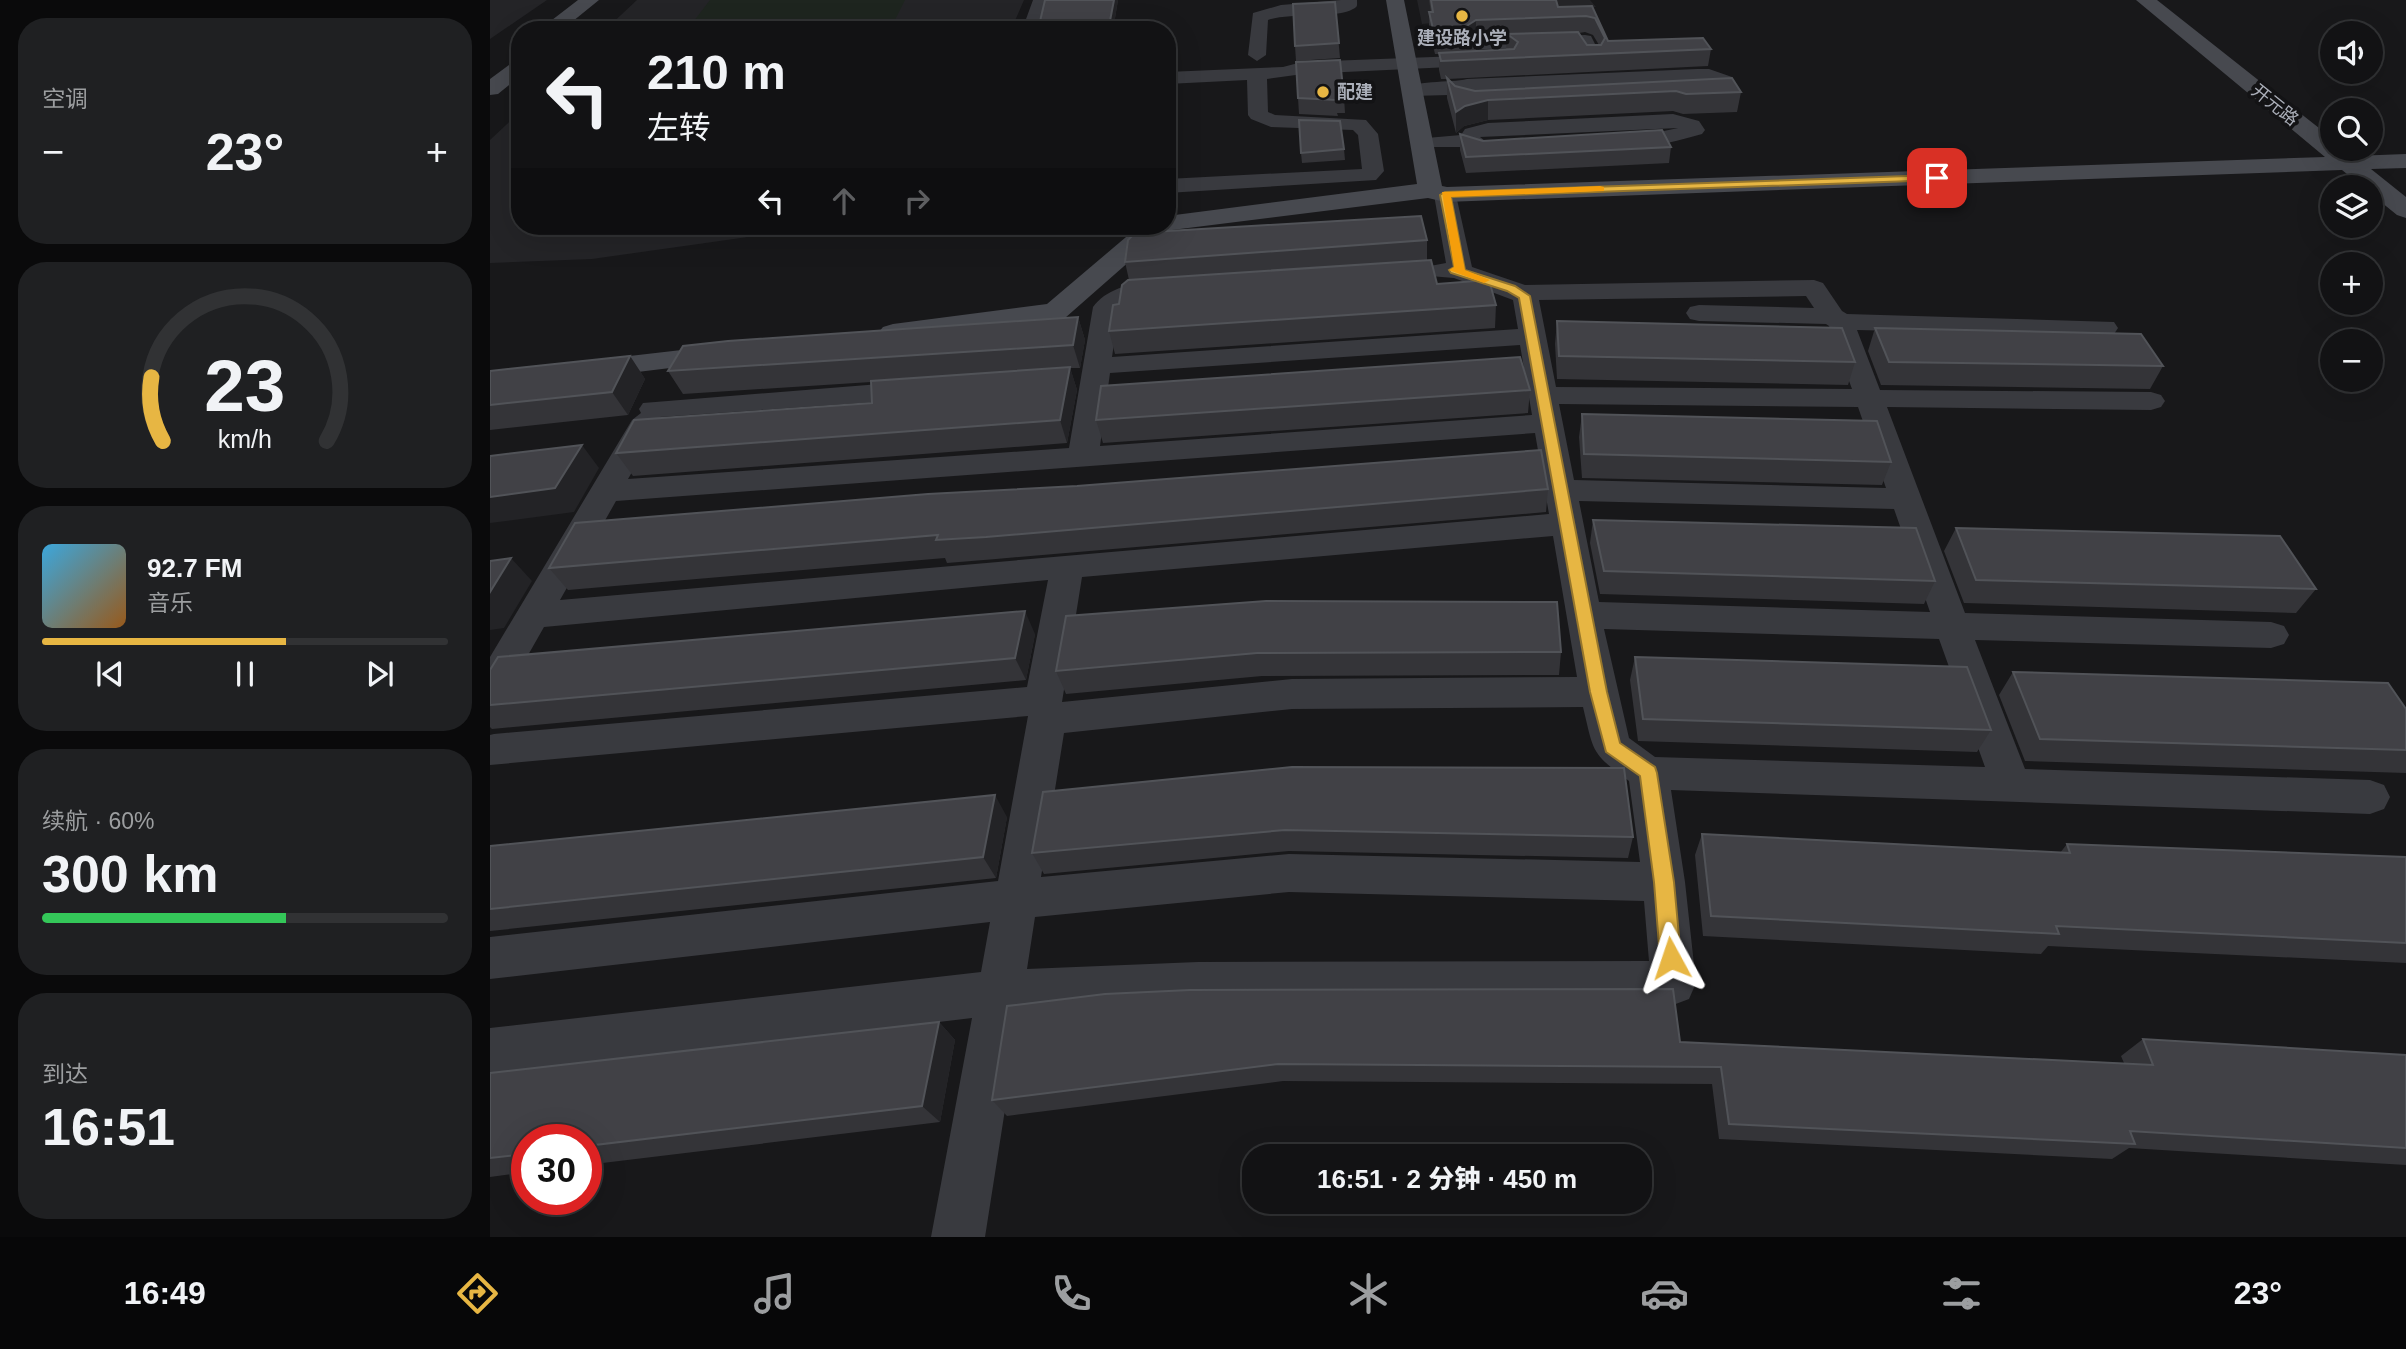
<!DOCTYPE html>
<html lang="zh">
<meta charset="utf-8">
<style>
:root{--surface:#121214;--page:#1f2022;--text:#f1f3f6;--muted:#9c9ea0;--line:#313234;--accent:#e7b643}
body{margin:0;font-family:Arial,"Noto Sans SC",sans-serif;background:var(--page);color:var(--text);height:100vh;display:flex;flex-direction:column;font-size:26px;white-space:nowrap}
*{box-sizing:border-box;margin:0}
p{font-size:23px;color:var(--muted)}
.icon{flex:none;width:38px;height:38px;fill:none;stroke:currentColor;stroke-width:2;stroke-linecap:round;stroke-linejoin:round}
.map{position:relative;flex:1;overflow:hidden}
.drawer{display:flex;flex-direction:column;gap:18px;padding:18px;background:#0a0a0b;width:490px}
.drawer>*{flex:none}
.hud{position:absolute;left:21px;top:21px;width:665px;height:214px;border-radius:28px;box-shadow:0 7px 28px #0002,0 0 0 2px var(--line);background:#121214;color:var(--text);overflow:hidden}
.buttons{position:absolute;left:1830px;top:21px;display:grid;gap:14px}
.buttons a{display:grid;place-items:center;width:63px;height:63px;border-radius:50%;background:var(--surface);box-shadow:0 7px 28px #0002,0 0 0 2px var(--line);font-size:35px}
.speed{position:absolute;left:21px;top:1124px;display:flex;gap:14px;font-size:35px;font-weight:700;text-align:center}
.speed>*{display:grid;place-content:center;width:91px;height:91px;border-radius:50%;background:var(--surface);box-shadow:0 7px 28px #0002,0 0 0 2px var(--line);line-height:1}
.speed .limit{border:10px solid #d22;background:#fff;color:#111}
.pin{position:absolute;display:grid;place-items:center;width:60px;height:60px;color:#fff;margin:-30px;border-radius:14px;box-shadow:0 4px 10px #0006}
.me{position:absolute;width:77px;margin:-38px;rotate:355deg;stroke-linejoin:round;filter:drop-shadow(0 0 5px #0008)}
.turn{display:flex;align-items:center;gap:24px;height:147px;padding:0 21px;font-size:32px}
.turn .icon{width:91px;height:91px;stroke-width:2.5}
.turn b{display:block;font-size:49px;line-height:60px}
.lanes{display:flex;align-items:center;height:66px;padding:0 21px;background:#0003;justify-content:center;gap:35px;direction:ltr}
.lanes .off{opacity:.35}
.big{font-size:52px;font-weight:800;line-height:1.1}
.drawer .card{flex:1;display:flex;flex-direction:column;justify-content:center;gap:10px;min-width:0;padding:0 24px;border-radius:28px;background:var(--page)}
.drawer .dial{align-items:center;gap:0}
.dial svg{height:182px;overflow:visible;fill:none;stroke:var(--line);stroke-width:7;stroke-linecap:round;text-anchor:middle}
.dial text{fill:var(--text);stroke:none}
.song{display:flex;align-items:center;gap:21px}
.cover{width:84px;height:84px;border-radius:10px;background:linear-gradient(135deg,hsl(200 70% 55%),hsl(30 70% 35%))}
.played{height:7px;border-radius:4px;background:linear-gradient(90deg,var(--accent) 60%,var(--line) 60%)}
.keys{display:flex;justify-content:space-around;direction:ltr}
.heat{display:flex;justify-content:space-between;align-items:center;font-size:38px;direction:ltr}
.charge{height:10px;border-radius:5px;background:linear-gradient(90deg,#34c759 60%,var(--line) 0)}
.trip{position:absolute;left:752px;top:1144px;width:410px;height:70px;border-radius:28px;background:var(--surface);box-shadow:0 7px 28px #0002,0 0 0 2px var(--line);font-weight:800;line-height:70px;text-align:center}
.menu{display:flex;height:112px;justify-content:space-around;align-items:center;background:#070708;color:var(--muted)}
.menu .icon{width:49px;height:49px}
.menu .active{color:var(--accent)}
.menu b{font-size:32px;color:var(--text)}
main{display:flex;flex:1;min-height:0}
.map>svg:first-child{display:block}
.built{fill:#242427}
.green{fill:#1e251f}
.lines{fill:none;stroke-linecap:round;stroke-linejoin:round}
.street{fill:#393a3f;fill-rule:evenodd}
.secondary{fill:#47494f;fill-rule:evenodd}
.wall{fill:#343438;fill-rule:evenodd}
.shaded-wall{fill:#232326}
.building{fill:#414146;stroke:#515358;stroke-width:2}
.route{fill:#e7b643;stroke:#96762c;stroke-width:2}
.slow{fill:#f59e0b}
.poi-dot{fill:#e7b643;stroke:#131315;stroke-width:2.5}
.labels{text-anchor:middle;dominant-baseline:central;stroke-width:7;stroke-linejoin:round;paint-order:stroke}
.far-poi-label{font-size:18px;font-weight:bold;fill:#abafb9;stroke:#131315}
.far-street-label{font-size:18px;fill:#abafb9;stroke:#131315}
</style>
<main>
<section class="drawer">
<div class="card"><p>空调</p>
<div class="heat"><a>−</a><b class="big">23°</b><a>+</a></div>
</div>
<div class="card dial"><svg viewBox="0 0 100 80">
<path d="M14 69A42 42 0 1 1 86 69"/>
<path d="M14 69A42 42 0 0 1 9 41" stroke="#e7b643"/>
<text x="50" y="56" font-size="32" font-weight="700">23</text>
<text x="50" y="72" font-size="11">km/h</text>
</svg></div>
<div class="card">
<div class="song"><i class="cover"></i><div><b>92.7 FM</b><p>音乐</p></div></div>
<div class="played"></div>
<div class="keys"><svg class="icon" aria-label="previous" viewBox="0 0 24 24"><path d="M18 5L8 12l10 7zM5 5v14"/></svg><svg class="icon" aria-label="pause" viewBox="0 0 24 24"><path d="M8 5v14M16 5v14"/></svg><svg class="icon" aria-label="next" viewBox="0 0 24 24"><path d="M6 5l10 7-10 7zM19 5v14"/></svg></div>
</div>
<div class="card"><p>续航 · 60%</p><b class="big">300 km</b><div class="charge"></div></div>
<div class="card"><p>到达</p><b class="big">16:51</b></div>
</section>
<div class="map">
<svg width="1916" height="1237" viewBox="0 0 1916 1237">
<rect width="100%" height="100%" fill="#18181a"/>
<path class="built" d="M0,0H57L0,39Z
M147,0H534L521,30H115Z
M927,0H1100L1106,7L932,24Z
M30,112V226H335L102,259L0,263V140Z"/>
<path class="green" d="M220,0H415L400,30H197Z"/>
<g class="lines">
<path class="street" d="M543,0H559L550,30H532Z
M851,0H867C867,6 868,6 863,9C846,19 801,12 778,20L776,55L767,61L758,55L763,13L791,5Z
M1095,35L1101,36L1111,56L1109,60H1095L1088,46L965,50L956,45L965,40Z
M995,55L1004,61L1002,65L813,74L777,79L778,112L785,115L876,120L888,134L894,171L886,180L677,193V179L872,169L868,135L863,130L781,127L761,119L758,115L757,80L677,84V72L793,67L812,62Z
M1207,69H1219L1242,77L1245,89C1236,99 1202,103 1193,93L1196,89L1225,84L1207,81L977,91L1008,98L1011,102L1008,106L1001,108L966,103L959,95L922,96L912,90C921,80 961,83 977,79Z
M1183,114L1209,121L1215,130L1212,134C1184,141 1151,153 1122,145L1118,141L1122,137L1160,134L1188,128L990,137L995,141L1025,142L1028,147L1025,152L992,154L975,147H925L921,143L925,139L971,135L975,129L998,123Z
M955,188L963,190L966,195L982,267L1035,285L1324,280L1333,283L1352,311L1357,314L1624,322L1628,328L1624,334L1615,336L1367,330L1390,390L1661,392L1671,395L1675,401L1671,407L1661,410L1397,407L1475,613L1781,622L1794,626L1799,635L1794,644L1781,648L1485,640L1535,769L1880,780L1894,785L1900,797L1894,809L1880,814L1181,790L1195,882L1206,983L1199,999L1183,1005L708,1006L530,1014L495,1237H441L482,1018L0,1076V1028L491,972L500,922L0,979V937L508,881L538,716L0,765V735L4,734L537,687L558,580L54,627L13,699L0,704V657L142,420L151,413L149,409L153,403L427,381L437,384L441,390L437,396L427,399L170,417L172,420L138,479L579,448L603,307C620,283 660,279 686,286L690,291L686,296C661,303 652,295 629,310L622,357L1028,329L1023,300L964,278L940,276L937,271L940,266L956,263L944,195L947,190ZM1316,296L1324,308L1209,305L1200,307L1196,313L1200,319L1209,321L1336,324L1339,326L1362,389L1066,387L1049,300ZM1030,345L1042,415L610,446L620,373ZM1069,404L1368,407L1396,488L1084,480ZM1045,433L1059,514L70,600L126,501ZM1089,501L1404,509L1440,612L1109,602ZM1063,536L1087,677L802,679L572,702L592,577ZM1114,629L1449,639L1495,767L1165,757L1139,738ZM1093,707C1104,753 1101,753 1139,781L1150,862L799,854L551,877L574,733L802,709ZM799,892L1154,901L1159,961L708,962L537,969L545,917Z"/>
<path class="secondary" d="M88,0H109L72,30H49Z
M896,0H914L952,186L957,187L1835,157L1646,0H1667L1843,139V149H1854L1863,156L1916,154V168L1881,169L1916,197V218L1907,215L1881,194V187H1873L1852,170L955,202L938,198L674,231L575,318L403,342L393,339L388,333L393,327L403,324L557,304L649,226H677V216L927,184Z
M30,60V76L8,94L0,95V79L23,62Z
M235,345L246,348L250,354L246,360L0,390V372Z"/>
</g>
<path class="wall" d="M555,0H628L623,30H548Z
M939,0H1066L1068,7L1102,6L1118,41L1221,49L1218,66L958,79L965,86L985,91L1251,92L1247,112L1193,114L1183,111L998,120L974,126L966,133L957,98V79H951L949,70V54H945L939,29V12H941ZM1095,32L1103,35L1109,45H1097L1089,33ZM1017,36L1016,50L986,51V37Z
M845,2L850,58L806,61L805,46Z
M854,97L855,113H847L848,116L809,114L808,98Z
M970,134L993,141L1181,147L1179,163L976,173L970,150Z
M854,149L855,160L812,163L811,153Z
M937,240V260L947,284L1006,305L1005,328L625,354L619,331L639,280L635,262Z
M588,317L595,340L590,368H580L587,390L577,443L143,476L126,453L382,403L381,382L193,394L178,371Z
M1067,321L1365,362L1358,385L1067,379L1065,344Z
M1385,328L1673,366L1660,389L1391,385L1378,351Z
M140,356L155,379L138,415L0,430V371Z
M1040,390L1038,413L613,443L606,420Z
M1092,414L1401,462L1392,485L1092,478L1089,437Z
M1058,489L1056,512L506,559L457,563L455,558L78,590L59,568L85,523Z
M1103,520L1445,581L1434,604L1110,594L1100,543Z
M1466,528L1826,589L1806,613L1474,603L1454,551Z
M576,616L1071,652L1069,675L772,676L576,694L566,671Z
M545,634L536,680L2,729L0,727V670Z
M1145,657L1501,730L1487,752L1148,741L1140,680Z
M1523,672L1916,709V773L1535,761L1509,695Z
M553,792L1143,837L1138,858L799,851L554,874L542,853Z
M517,817L506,878L0,931V846Z
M1212,834L1570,853L1577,844L1916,857V963L1558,946L1551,954L1213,936L1205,855Z
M517,1006L1190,1042L1634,1063L1631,1056L1653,1039L1916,1055V1165L1639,1148L1622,1159L1229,1139L1222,1084L793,1081L517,1116L502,1100Z
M449,1022L465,1040L450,1122L96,1165V1139H37V1172L0,1177V1073Z"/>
<path class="shaded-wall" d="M624,0H628L623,30H620L619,26Z
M986,20V35L975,27Z
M998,100V120L974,126L966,133V112L975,106Z
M588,317L595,340L590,368L583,345Z
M140,356L155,379L138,415L122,392Z
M580,367L587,390L577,443L570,420Z
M92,445L109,468L84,512L0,523V497Z
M21,558L42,581L14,628L0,630V592Z
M535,611L545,634L536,680L525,658Z
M505,795L517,817L506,878L493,857Z
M449,1022L465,1040L450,1122L432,1106Z"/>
<path class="building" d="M555,0H624L619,26L548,30Z
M941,0H1066L1068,7L1102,6L1118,41L1213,38L1221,49L951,61L949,53L1024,49L1028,42L1017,34L1088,32L1097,45H1111L1115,38L1105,18L1096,16L986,20L975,27L986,35L945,37L939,12H943Z
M845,2L849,43L805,46L803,4Z
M850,60L854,97L846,98V100L808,98L806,62Z
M957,78L965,86L985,91L1242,78L1251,92L1196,94L1186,91L998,100L975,106L966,112Z
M809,120L850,121L854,149L811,153Z
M1172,130L1181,147L976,157L970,134L993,141Z
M931,216L937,240L635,262L638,240L645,233Z
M941,260L947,284L999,280L1006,305L619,331L623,305L629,304L632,285L638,280Z
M588,317L583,345L178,371L193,346L238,341Z
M1067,321L1352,328L1365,362L1069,356Z
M1385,328L1651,334L1673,366L1399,362Z
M140,356L122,392L0,405V371Z
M1030,357L1040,390L606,420L611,386Z
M580,367L570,420L126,453L144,420L382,403L381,381Z
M1092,414L1387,421L1401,462L1094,454Z
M92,445L65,488L0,497V456Z
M1051,450L1058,489L496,537L446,540L448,535L59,568L85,523L438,494L587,486Z
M1103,520L1426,528L1445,581L1114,571Z
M1466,528L1790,536L1826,589L1486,580Z
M21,558L0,592V561Z
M776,601L1067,602L1071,652L767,653L566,671L576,616Z
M535,611L525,658L0,705V670L8,657Z
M1145,657L1477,667L1501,730L1153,719Z
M1523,672L1898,683L1916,709V750L1550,739Z
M802,767L1134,768L1143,837L795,830L542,853L553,792Z
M505,795L493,857L0,909V846Z
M1212,834L1580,853L1577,844L1916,857V943L1566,926L1569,934L1221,916Z
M1183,989L1190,1042L1663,1065L1653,1039L1916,1055V1148L1640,1131L1645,1144L1239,1124L1231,1067L788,1064L502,1100L517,1006L615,994L700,990Z
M449,1022L432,1106L96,1146V1139H37V1154L0,1158V1073Z"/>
<path class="route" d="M1447,175L1452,178L1450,180L961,197L975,270L1025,286L1040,296L1117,692L1130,743L1165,767L1167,773L1184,882L1191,958L1188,965L1181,968L1173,965L1170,958L1164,882L1150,776L1116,752L1100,692L1029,298L1017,291L961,273L959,270L964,267L950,195L955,192Z"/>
<path class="slow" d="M1110,186L1114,187V191L961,197L975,270L1000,280L994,283L959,270L964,267L952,192Z"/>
<g class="poi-dot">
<circle cx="972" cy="16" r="7"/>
<circle cx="833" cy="92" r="7"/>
</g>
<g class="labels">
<g class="far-poi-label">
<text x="972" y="38">建设路小学</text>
<text x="847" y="92" text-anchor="start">配建</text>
</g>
<g class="far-street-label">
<text transform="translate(1785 105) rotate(39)">开元路</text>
</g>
</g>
</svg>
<div class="buttons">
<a><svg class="icon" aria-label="sound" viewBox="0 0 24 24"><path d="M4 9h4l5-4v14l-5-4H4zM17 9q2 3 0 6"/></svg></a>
<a><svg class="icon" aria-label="search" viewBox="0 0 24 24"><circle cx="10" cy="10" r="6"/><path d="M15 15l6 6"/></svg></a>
<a><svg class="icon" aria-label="layers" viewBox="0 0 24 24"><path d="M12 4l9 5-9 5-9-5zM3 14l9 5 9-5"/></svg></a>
<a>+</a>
<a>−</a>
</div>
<div class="speed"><div class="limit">30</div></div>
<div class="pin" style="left:1447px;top:178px;background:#d93025"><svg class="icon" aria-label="arrive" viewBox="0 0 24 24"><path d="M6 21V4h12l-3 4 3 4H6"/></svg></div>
<svg class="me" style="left:1181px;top:958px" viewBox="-20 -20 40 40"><path d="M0-17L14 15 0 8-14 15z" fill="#e7b643" stroke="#fff" stroke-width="4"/></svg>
<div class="trip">16:51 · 2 分钟 · 450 m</div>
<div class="hud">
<div class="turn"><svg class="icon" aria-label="left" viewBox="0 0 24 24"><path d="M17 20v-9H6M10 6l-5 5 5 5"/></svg><div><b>210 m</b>左转</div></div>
<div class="lanes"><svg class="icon" aria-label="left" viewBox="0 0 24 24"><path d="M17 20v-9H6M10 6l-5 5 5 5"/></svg><svg class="icon off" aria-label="ahead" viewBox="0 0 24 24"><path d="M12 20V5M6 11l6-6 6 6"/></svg><svg class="icon off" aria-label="right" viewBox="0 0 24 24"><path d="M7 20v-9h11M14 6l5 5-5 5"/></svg></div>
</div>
</div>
</main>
<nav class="menu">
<b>16:49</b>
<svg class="icon active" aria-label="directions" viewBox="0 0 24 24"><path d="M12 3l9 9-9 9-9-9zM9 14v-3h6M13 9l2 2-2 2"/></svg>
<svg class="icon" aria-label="music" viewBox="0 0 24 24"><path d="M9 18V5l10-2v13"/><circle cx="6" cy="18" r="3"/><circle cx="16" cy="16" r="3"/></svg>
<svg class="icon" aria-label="phone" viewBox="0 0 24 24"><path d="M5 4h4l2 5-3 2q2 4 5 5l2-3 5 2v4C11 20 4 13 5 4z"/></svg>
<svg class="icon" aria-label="climate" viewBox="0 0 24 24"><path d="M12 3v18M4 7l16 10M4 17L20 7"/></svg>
<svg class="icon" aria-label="car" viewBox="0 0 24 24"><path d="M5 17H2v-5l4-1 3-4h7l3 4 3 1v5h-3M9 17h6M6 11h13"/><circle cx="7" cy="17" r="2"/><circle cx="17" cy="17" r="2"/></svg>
<svg class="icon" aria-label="filters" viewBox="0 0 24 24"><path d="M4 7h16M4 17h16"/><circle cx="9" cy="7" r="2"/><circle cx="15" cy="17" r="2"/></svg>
<b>23°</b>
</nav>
